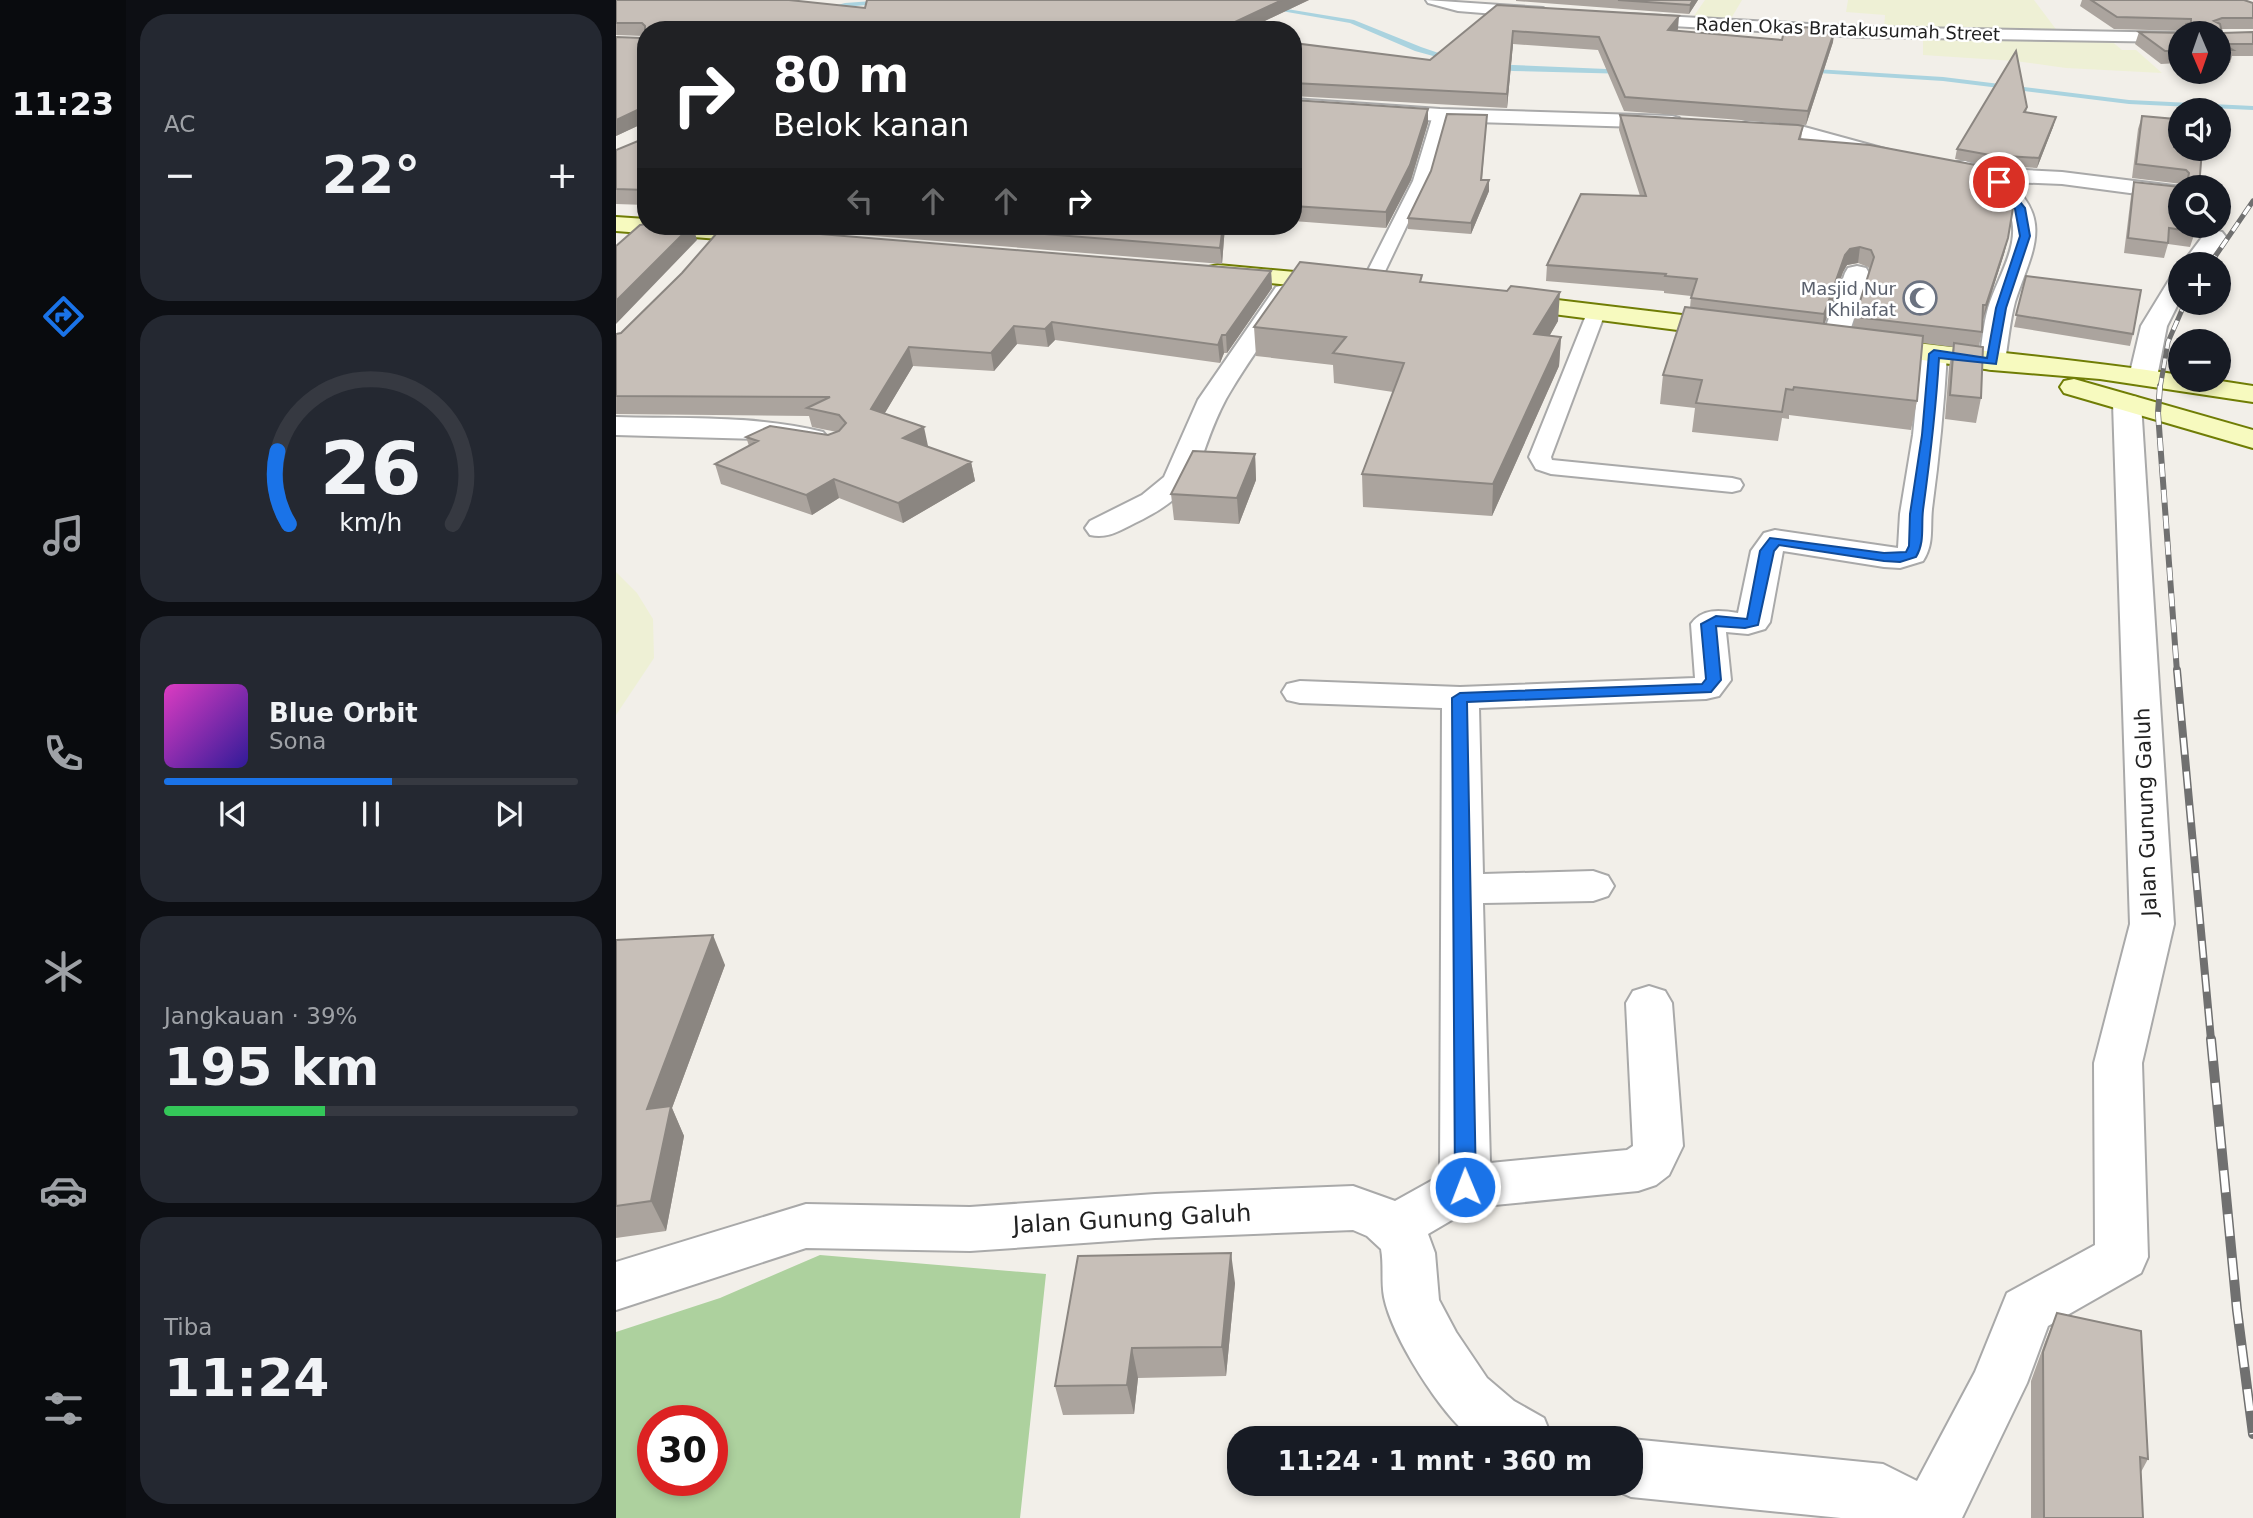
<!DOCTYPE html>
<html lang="id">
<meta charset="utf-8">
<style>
:root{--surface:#171b24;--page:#242831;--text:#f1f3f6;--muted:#9ea1a6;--line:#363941;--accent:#1a73e8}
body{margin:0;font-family:"DejaVu Sans",sans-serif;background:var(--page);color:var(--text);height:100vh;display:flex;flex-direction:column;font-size:26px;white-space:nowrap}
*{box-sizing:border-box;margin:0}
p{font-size:23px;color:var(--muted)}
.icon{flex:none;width:38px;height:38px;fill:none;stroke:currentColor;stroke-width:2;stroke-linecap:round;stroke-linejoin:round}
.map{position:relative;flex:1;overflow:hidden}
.drawer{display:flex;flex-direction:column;gap:14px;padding:14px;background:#0d0f14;width:490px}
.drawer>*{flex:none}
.guide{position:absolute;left:21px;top:21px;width:665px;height:214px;border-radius:28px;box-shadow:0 4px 10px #0003;background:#202124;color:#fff;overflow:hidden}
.needle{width:46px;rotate:178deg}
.controls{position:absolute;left:1552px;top:21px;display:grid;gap:14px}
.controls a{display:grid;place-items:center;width:63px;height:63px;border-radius:50%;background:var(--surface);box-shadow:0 4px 10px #0003;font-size:35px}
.speed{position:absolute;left:21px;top:1405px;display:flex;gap:14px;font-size:35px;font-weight:700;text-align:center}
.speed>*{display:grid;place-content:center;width:91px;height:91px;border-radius:50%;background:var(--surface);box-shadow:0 4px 10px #0003;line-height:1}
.speed .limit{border:10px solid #d22;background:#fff;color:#111}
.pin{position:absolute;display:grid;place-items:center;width:60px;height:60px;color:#fff;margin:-30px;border:4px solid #fff;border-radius:50%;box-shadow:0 2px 7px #0007}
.me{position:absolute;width:77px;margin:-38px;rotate:359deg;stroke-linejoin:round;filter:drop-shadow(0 0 5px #0008)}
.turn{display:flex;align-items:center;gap:24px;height:147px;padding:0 21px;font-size:32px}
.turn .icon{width:91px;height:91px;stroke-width:2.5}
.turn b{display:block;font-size:49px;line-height:60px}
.lanes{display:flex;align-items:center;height:66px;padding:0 21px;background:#0003;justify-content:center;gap:35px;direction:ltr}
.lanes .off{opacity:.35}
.big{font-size:52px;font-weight:700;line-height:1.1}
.drawer .tile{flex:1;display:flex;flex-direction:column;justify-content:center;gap:10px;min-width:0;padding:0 24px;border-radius:28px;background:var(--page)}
.drawer .dial{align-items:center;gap:0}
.dial svg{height:182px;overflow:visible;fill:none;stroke:var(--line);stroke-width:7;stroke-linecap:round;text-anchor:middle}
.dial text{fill:var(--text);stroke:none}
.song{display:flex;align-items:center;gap:21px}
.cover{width:84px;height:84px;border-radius:10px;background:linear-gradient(135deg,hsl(310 70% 55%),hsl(250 70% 35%))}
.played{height:7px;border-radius:4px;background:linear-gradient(90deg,var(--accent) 55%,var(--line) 55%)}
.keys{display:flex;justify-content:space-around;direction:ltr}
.heat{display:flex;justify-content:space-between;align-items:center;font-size:38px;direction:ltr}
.charge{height:10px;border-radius:5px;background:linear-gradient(90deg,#34c759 39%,var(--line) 0)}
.trip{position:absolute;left:611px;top:1426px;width:416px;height:70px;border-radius:28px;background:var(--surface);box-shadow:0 4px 10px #0003;font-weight:700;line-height:70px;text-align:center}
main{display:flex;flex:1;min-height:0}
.dock{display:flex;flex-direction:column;width:126px;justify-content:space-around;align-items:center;background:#090b0e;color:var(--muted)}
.dock .icon{width:49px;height:49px}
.dock .active{color:var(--accent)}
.dock b{font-size:32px;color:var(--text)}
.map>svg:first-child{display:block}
.farmland{fill:#eef0d5}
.forest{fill:#add19e;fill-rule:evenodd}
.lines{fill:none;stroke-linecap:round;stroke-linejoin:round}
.stream{fill:#aad3df;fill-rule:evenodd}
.service-casing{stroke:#a9a9a9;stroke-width:4}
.minor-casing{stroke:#a9a9a9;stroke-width:4}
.secondary-casing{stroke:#707d05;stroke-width:4}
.service{fill:#fff;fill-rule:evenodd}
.minor{fill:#fff;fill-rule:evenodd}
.secondary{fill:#f7fabf;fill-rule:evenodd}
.rail-far3-casing{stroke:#707070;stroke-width:5}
.rail-far2-casing{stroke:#707070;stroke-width:6}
.rail-far1-casing{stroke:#707070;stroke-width:8}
.rail-casing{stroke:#707070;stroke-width:10}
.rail-far3{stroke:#fff;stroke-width:3.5;stroke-dasharray:10;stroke-linecap:butt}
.rail-far2{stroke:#fff;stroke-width:4.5;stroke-dasharray:13;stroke-linecap:butt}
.rail-far1{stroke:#fff;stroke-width:5;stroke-dasharray:17;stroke-linecap:butt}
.rail{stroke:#fff;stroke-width:7;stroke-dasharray:22;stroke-linecap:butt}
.wall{fill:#aba49e;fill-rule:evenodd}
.shaded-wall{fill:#8b8681}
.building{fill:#c7bfb8;stroke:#8b8681;stroke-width:2}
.route{fill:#1a73e8;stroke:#114b97;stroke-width:2}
.labels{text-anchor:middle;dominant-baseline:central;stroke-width:5;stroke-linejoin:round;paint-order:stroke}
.far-street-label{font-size:18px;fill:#222;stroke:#fff}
.far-worship-label{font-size:18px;fill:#5b616d;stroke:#fff;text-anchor:end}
.street-label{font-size:21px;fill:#222;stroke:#fff}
.near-street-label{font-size:24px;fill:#222;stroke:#fff}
</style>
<main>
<nav class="dock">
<b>11:23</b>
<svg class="icon active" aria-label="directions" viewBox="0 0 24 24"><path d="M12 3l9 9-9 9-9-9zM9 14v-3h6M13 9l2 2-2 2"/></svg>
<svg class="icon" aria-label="music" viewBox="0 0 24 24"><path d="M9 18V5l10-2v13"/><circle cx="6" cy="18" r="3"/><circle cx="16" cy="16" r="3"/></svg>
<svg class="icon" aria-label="phone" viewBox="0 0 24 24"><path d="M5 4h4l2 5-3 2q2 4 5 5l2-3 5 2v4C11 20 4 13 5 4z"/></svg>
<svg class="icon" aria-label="climate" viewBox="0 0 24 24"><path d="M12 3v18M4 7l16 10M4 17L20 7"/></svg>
<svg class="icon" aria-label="car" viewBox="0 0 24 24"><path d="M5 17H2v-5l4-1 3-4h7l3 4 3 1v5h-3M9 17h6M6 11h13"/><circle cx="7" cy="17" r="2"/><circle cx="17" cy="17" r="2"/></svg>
<svg class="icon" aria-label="filters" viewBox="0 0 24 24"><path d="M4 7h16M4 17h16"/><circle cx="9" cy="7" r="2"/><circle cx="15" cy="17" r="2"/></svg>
</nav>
<section class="drawer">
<div class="tile"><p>AC</p>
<div class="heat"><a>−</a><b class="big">22°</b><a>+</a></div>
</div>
<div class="tile dial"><svg viewBox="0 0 100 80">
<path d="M14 69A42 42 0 1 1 86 69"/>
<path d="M14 69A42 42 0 0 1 9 37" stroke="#1a73e8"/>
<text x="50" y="56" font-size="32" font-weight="700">26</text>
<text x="50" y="72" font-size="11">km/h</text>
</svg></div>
<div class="tile">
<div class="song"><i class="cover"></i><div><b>Blue Orbit</b><p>Sona</p></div></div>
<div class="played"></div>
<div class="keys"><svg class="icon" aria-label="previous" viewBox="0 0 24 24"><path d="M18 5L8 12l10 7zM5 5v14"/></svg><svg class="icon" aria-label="pause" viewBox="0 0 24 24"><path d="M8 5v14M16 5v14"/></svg><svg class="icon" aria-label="next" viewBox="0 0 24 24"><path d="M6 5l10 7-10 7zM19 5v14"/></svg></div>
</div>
<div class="tile"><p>Jangkauan · 39%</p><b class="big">195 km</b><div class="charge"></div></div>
<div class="tile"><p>Tiba</p><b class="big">11:24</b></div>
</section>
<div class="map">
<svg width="1637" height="1518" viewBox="0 0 1637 1518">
<rect width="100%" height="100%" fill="#f2efe9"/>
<path class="farmland" d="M1089,0H1126L1113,22L1075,20Z
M1232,0H1418L1442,32L1268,29L1269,15L1230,12Z
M1307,36L1493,39L1506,50H1520L1546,73L1450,68L1399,61L1307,55Z
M0,572L21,593L37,619L38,658L0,715Z"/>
<path class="forest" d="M204,1255L430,1274L404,1518H0V1332L104,1298ZM96,1421V1480H37V1421Z"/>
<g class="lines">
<path class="stream" d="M270,0L272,3L229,7L206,12L203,10L229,3Z
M652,6L738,20L805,47L843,60L839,62L799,51L734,23L654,9Z
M872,64L1014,70L1018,72L1014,74L897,71L872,68Z
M1183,68L1327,77L1513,100L1637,106V110L1513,104L1327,81L1186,72Z"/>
<defs>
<path id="service" d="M824,111L831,115L812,181L762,286L759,290H747L744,286L797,181L817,115Z
M151,226H170L154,239H142L140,235Z
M980,307L989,313L935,457L936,460L1116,478L1124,480L1127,485L1124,490L1116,492L935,474L920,469L913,457L971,313Z"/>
<path id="minor" d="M810,0L927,8L935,13L927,18L842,11L812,3Z
M1011,14L1246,27L1570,33H1564V42L1246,37L1005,23L1003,19Z
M677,99L824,109L1056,116L1063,118L1066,122L1063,126L1056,128L824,121L677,111Z
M1133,121L1181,125L1280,152L1283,156L1280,160L1273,162L1180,137L1126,131L1123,127L1126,123Z
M1349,161L1370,168L1446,172L1566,187L1564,197L1559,199L1446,184L1393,182C1439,221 1414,255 1399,302C1394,321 1392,342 1389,362L1386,368L1376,370L1366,368L1363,362C1366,344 1367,326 1372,308C1382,274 1413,235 1387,200C1374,183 1346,179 1338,167L1341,162Z
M1598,230L1606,232L1610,237L1590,264H1566L1590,232Z
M1241,266L1250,268L1253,273L1231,340L1227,346L1218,348L1209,346L1205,340L1229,273L1232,268Z
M1564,275V300L1551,326L1541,377L1537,383L1527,385L1517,383L1513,377L1525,326L1555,277Z
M669,285L678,287L681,292C658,327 631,362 610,399C576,463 594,487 519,523C503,531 491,539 474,535L469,528L474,521L526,495L548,477L582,400L660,287Z
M1318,346L1327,348L1331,354C1328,406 1323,457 1316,509C1314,529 1318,544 1307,561L1284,568L1268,567L1167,551L1154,622L1149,629L1132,634L1110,632L1115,680L1103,696L1090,699L863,708L867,874L977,871L992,876L998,886L992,896L977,901L867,903L874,1163L1011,1150L1017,1146L1010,1003L1017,991L1033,986L1049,991L1056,1003L1067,1146L1053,1175L1040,1185L1022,1191L858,1207L812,1234L819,1253L823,1300L840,1332L871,1378L898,1401L928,1418L936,1438H856C824,1413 776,1337 768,1297C765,1281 768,1265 765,1249L751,1236L737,1230L539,1238L354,1251L190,1248L0,1310V1262L190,1204L354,1207L539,1194L737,1186L779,1201L824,1176L826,708L684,703L671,700L666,692L671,684L684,681L844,687L1079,678L1075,624C1086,608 1104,610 1122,613L1135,551L1148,533L1159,530L1282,548L1284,514L1297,435L1305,354L1309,348Z
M1511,395L1521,397L1525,403L1558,924L1526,1063L1532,1257L1525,1273L1432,1326L1411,1383L1346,1518H1225L1015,1497L994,1488L992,1484H1015V1439L1267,1464L1301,1481L1359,1372L1391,1293L1479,1245L1478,1063L1514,924L1497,403L1501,397Z
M0,417C68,419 140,415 207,432L212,438L207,444L197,447L142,439L0,435Z"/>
<path id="secondary" d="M0,217L30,219V226C73,226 121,221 163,231L167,236L163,241L155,243L0,231Z
M602,265L723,276L732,278L735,283L732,288L723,290L593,277L590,272L593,267Z
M891,294L1116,321L1125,323L1129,329L1125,335L1116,337L882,307L878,302L882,297Z
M1253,337C1357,351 1461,359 1564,375V380H1598L1637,386V402L1484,379L1376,370L1244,351L1240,345L1244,339Z
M1458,379L1637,430V448L1448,393L1444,387L1448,381Z"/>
</defs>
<use href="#service" class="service-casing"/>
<use href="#minor" class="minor-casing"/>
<use href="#secondary" class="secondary-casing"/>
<use href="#service" class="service"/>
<use href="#minor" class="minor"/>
<use href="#secondary" class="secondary"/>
<defs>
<path id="rail-far3" d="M1594,264L1637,201
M1544,388L1552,342L1569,303"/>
<path id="rail-far2" d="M1544,386L1542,413L1561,672"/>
<path id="rail-far1" d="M1561,670L1595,1040"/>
<path id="rail" d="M1595,1039L1621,1310L1637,1434"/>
</defs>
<use href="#rail-far3" class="rail-far3-casing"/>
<use href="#rail-far2" class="rail-far2-casing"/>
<use href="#rail-far1" class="rail-far1-casing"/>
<use href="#rail" class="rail-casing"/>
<use href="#rail-far3" class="rail-far3"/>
<use href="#rail-far2" class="rail-far2"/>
<use href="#rail-far1" class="rail-far1"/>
<use href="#rail" class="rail"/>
</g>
<path class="wall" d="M0,0L249,8L251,0H693L630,30H30V122L0,136L26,38L28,36L0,35Z
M900,0H1082L1073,14L900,1Z
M1466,0H1628L1637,3V29H1606V33L1637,32V56H1616L1614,63H1603V33H1564V63L1545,64L1519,44L1523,32L1567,33L1568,31L1498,29L1464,6Z
M881,5L1062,29L1061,31L1166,40L1217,42L1190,125L1008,111L982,50L897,44L891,108L677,96V43L814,60Z
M677,100L812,123L795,180L770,228L677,221Z
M1411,107L1410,113L1440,117L1437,127L1421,168L1372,165L1339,159L1341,149Z
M871,115L866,180L873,191L855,234L792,229V218Z
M1004,115L1187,126L1185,139L1392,238L1388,254L1366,322V332L1363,346L1365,398L1360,423L1329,419L1333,367L1337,347L1306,343L1301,401L1295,430L1173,415V419L1166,418L1162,441L1076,432L1079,408L1044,404L1047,375L1074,308L1075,296L1048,293V291L930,281L931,265L1024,196L1003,130ZM1242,263L1252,267L1254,270L1239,317L1237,327L1208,324L1227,272L1231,265Z
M1526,116L1558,147L1574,149L1579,232L1574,247L1552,244L1548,258L1508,253L1515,196L1518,182L1564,187L1567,185L1566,184L1516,178L1522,129Z
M30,134V205L0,204V150L27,139Z
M170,226H609L606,264L171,229Z
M655,271L656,288L611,353H608L604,363L439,340L432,347L401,344L378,371L297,366L268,414L312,446L311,447L355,462L359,481L287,523L223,498L196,515L105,484L99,464L133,446L130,437L212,435L221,432L196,427L193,416L0,414V334Z
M1410,276L1517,334L1514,346L1398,327Z
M806,282L942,321L934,335L945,337L943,366L876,516L747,507L746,474L777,392L718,383L717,365L640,356L638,327Z
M639,454L640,480L623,524L558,520L555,494Z
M0,940L109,965L56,1108L68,1136L50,1231L0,1238Z
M619,1283L610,1376L522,1378L518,1414L447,1415L439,1386Z
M1441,1313L1532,1459L1525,1472L1527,1518H1415V1381L1429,1342Z"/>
<path class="shaded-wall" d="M666,0H693L630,30H602Z
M1077,0H1082L1073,14L1074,5Z
M1063,16L1062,29L1051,43L1052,30Z
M1219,29L1217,42L1190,125L1192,111Z
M897,31V44L891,108V94Z
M30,106V122L0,136V120Z
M812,109V123L795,180L770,228V212Z
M1440,117L1437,127L1421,168L1423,158Z
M873,180V191L855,234V223Z
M75,226H77L81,240L0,324V301Z
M607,226H609L606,264L604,248Z
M1392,238L1388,254L1366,323L1370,305Z
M1244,247L1242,263L1231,265L1227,272L1206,331L1208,314L1229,255L1234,249Z
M655,271L656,288L611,353L610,335Z
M944,292L942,321L917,364L918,334Z
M436,322L439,340L432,347L429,329Z
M398,326L401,344L378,371L375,353Z
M606,335L608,353L604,363L602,345Z
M945,337L943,366L876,516L877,484Z
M293,347L297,366L260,428L255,409Z
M308,427L312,446L292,458L287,438Z
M639,454L640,480L623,524L621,498Z
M355,462L359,481L287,523L282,503Z
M218,479L223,498L196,515L190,495Z
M97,935L109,965L56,1108L68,1136L50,1231L35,1201L31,1109Z
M615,1253L619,1283L610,1376L606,1347Z
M516,1348L522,1378L518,1414L511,1385Z"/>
<path class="building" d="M0,0H173L249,8L251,0H666L602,30H30V106L0,120V37L26,38L29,36V26L26,23H0Z
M1002,0H1077L1074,5Z
M1475,0H1628L1637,3V18H1606L1598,21L1604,24L1606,33L1637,32V44H1607L1617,50H1603V33H1564V51H1549L1523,32L1567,33L1570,24L1575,23V19L1501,17Z
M881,5L1063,16L1052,30L1166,40L1169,26L1219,29L1192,111L1009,97L983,37L897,31L891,94L677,83V43L814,60Z
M1400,51L1411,107L1408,112L1440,117L1423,158L1374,155L1341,149Z
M677,100L812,109L794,165L770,212L677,206Z
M831,114L871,115L865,180H873L855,223L792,218L815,171Z
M1004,115L1182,125L1187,126L1183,139L1254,145L1365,166L1383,180L1393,194L1397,208L1392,238L1370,305H1367L1366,332L1239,317L1258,257L1255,250L1244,247L1234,249L1229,255L1208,314L1075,298L1081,279L1049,276L1050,274L931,265L965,194L1030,196Z
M1526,116L1559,119L1558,147H1564V149L1586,150L1583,187H1564V226H1579V232L1553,228L1552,243L1512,238L1518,182L1564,187L1571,183L1573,173L1570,170L1520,164Z
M28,133L30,134V190L0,189V150L27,139Z
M30,224V226H75L0,301V246L24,225Z
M107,226L655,271L610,335H606L602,345L436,322L429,329L398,326L375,353L293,347L255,409L308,427L287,438L355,462L282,503L218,479L190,495L99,464L142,441L130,437L154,426L212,435L223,431L230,423L223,415L191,408L214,397L0,396V334L5,333L66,273Z
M328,226H607L604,248Z
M684,262L806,275L804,282L891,291L895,286L944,292L918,334L945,337L877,484L746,474L788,363L717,353L730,337L638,327Z
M1410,276L1525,290L1517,334L1400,315Z
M1069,307L1307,336L1301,401L1178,387L1177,390L1170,389L1166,412L1080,403L1086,380L1047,375Z
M1338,343L1367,347L1365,398L1334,395Z
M577,451L639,454L621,498L555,494Z
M97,935L31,1109L55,1106L35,1201L0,1206V940Z
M615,1253L606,1347L516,1348L511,1385L439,1386L462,1256Z
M1441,1313L1525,1331L1532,1459L1524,1457L1527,1518H1428L1427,1352Z"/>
<path class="route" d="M1380,180H1386L1409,208L1414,236L1390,308L1380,364L1323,358C1320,409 1314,459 1307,510C1305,527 1309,542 1300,557L1284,562L1268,561L1163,545L1158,551L1142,625L1129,628L1100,626L1105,680L1095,692L851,702L860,1187L857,1194L849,1196L842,1194L839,1187L836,698L844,693L1086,684L1090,679L1085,624L1100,616L1131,619L1144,551L1154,538L1268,553L1290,552L1293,546L1294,514L1306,435L1313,354L1318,350L1371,358L1380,308L1404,236L1399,209L1379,182Z"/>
<defs>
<symbol id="mosque-ring" viewBox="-11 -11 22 22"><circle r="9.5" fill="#fff" stroke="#6b7280" stroke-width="1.5"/><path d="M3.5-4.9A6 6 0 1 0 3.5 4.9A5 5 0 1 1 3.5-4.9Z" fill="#6b7280"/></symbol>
</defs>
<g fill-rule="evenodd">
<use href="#mosque-ring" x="1285" y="279" width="38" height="38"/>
</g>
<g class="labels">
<g class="far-street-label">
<text transform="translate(1232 29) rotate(2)">Raden Okas Bratakusumah Street</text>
</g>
<g class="far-worship-label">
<text x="1280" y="288">Masjid Nur<tspan x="1280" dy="21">Khilafat</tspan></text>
</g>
<g class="street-label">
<text transform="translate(1530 812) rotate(-92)">Jalan Gunung Galuh</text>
</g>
<g class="near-street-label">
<text transform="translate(516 1219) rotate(-3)">Jalan Gunung Galuh</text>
</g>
</g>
</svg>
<div class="controls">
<a><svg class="needle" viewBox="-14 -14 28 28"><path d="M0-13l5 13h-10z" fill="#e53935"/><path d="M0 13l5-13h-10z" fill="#9ea1a6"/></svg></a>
<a><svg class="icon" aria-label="sound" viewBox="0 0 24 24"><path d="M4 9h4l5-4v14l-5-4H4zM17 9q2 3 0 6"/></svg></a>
<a><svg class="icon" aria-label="search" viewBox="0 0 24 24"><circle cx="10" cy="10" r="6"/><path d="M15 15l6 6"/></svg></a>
<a>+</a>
<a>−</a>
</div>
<div class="speed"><div class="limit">30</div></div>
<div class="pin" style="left:1383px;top:182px;background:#d93025"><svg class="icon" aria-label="arrive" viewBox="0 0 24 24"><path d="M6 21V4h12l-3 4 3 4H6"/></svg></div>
<svg class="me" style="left:849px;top:1187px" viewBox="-20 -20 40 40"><circle r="17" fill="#1a73e8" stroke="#fff" stroke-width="3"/><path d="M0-11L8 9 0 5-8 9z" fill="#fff"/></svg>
<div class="trip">11:24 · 1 mnt · 360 m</div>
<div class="guide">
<div class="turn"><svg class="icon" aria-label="right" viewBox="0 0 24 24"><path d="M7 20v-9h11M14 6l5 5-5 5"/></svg><div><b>80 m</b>Belok kanan</div></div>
<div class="lanes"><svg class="icon off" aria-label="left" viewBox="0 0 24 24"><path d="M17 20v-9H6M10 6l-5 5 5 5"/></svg><svg class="icon off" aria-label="ahead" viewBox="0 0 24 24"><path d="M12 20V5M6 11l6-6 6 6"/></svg><svg class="icon off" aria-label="ahead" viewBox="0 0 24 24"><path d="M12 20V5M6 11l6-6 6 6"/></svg><svg class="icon" aria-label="right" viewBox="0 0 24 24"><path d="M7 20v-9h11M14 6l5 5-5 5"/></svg></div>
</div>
</div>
</main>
